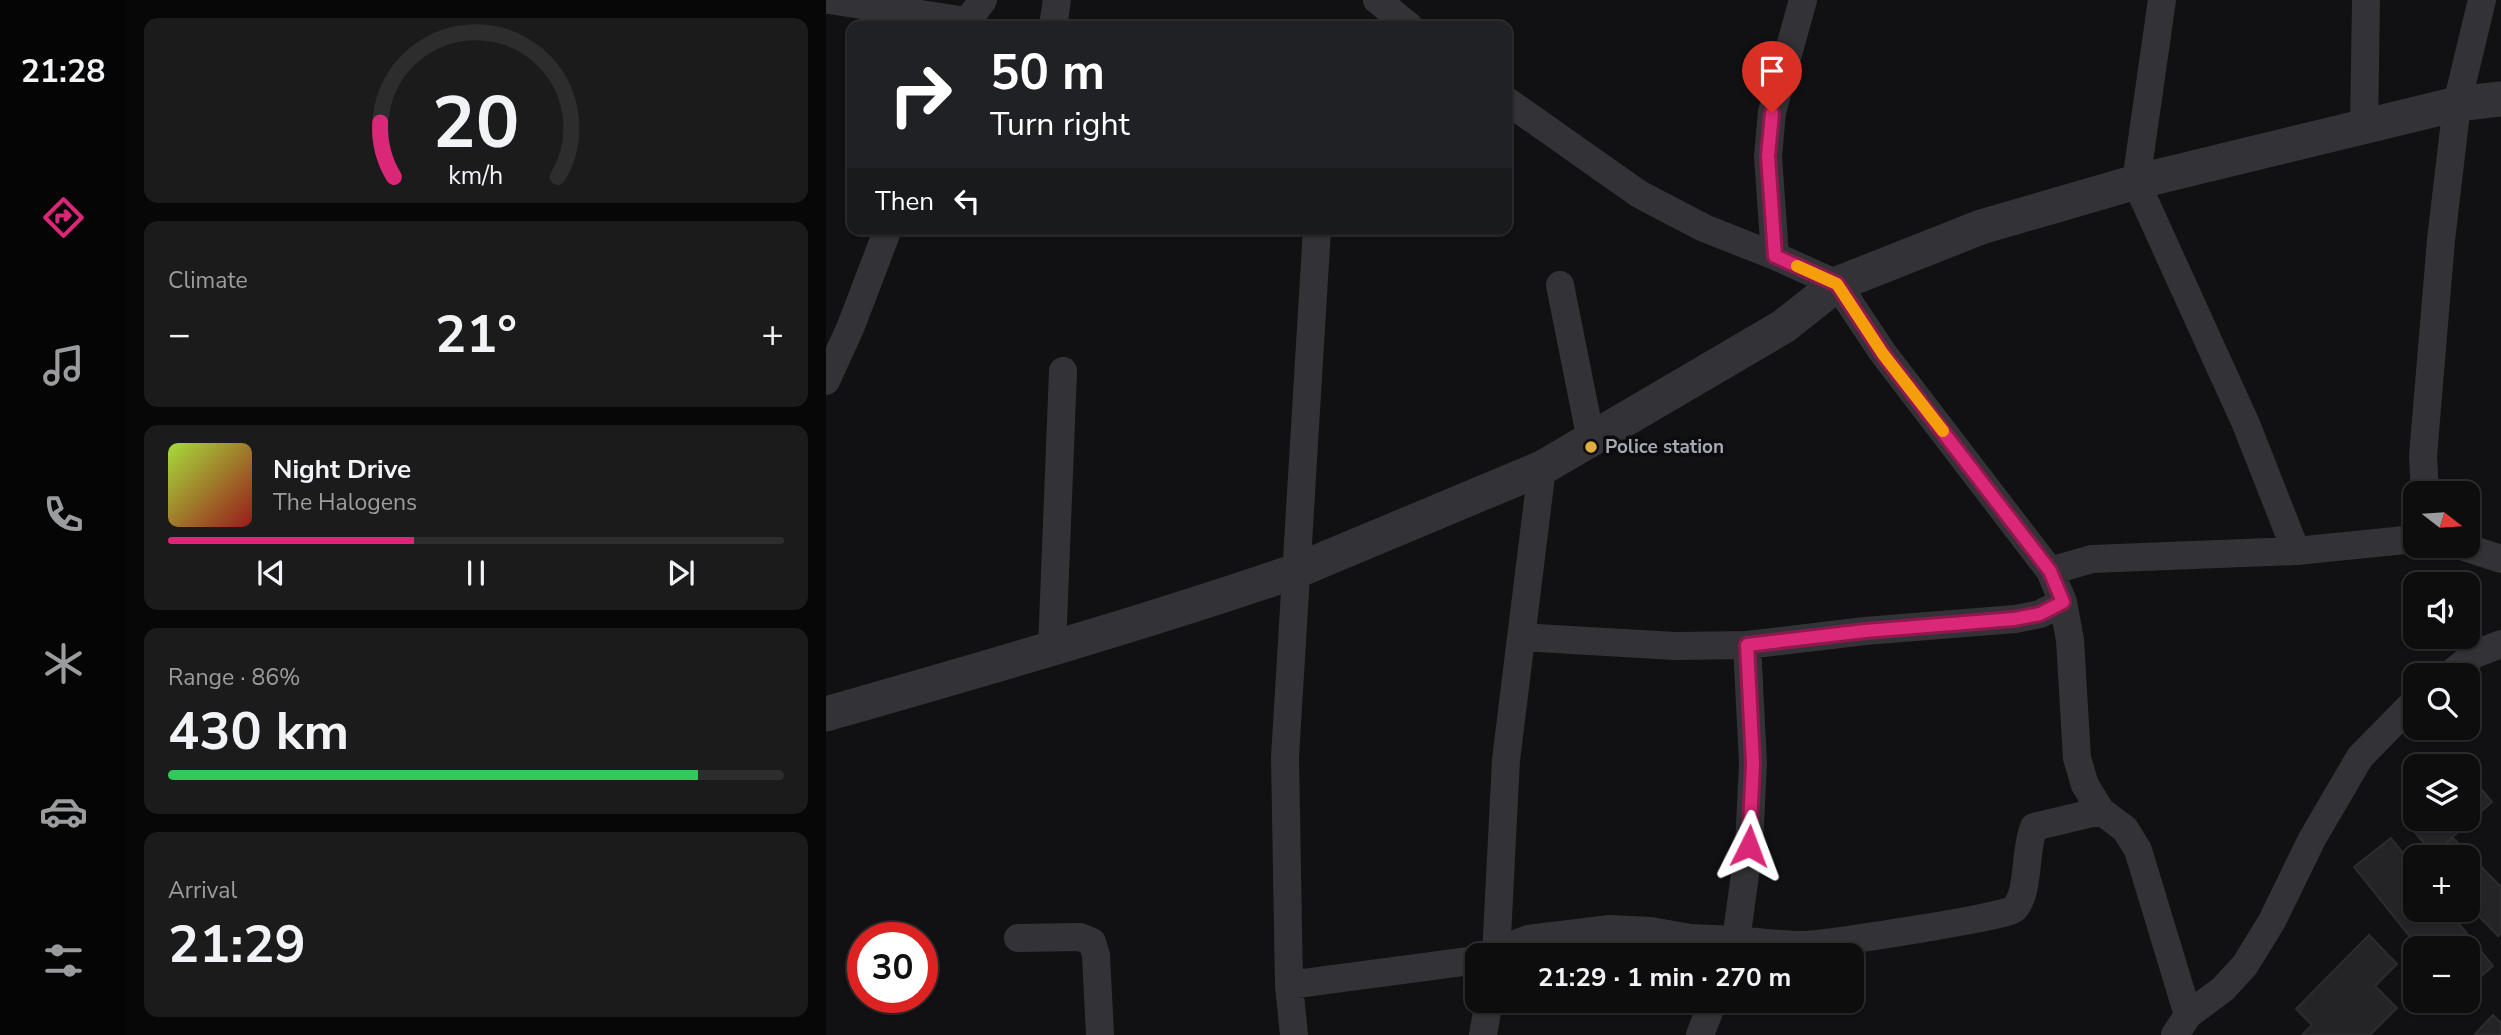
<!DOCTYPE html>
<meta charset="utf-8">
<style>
:root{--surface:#0d0d0e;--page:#1b1b1c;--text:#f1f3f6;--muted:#9a9c9e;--line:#2d2d2e;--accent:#db2777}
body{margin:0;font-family:"Nunito Sans",sans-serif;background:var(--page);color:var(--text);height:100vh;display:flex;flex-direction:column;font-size:26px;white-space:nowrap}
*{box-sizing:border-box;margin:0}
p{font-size:23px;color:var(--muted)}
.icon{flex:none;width:38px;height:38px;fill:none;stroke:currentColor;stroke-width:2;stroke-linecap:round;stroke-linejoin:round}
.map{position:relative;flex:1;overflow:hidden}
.side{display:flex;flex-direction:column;gap:18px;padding:18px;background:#070708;width:700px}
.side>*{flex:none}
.top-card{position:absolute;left:21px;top:21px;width:665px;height:214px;border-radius:14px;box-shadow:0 2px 5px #0004,0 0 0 2px var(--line);background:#202124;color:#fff;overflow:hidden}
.needle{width:46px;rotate:107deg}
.controls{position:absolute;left:1577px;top:481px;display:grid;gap:14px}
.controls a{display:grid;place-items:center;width:77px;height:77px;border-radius:14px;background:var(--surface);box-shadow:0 2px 5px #0004,0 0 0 2px var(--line);font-size:35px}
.speed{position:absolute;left:21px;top:922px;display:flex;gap:14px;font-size:35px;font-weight:700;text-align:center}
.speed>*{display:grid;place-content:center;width:91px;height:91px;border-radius:50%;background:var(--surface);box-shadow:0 2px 5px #0004,0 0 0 2px var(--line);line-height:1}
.speed .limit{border:10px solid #d22;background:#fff;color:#111}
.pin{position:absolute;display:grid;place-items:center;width:60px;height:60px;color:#fff;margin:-72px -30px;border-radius:50% 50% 50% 0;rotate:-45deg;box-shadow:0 0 7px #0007}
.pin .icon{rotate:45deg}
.me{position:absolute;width:77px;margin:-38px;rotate:3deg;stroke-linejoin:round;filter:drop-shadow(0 0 5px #0008)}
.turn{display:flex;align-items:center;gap:24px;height:147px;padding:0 28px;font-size:32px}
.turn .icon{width:91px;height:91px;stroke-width:2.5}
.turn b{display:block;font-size:49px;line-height:60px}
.then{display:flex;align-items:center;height:66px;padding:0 28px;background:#0003;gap:14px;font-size:26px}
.big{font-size:52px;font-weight:700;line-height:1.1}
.side .widget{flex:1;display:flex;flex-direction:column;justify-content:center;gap:10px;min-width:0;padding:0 24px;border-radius:14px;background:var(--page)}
.side .dial{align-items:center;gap:0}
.dial svg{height:182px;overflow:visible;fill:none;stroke:var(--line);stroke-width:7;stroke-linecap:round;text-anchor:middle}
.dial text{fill:var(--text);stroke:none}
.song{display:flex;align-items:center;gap:21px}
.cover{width:84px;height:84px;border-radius:10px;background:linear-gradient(135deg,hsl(80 70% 55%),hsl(0 70% 35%))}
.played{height:7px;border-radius:4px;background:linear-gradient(90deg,var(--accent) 40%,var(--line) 40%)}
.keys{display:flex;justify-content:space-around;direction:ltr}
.heat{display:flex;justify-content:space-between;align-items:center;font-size:38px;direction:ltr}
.charge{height:10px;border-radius:5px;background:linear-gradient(90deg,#34c759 86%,var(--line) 0)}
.trip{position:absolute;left:639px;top:943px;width:399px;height:70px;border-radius:14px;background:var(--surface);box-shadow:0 2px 5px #0004,0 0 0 2px var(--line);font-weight:700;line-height:70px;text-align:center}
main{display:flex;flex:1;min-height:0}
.menu{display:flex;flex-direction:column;width:126px;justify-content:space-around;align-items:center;background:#050506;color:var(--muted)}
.menu .icon{width:49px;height:49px}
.menu .current{color:var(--accent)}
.menu b{font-size:32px;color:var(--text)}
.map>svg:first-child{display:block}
.building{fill:#242427;stroke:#2c2b2e;stroke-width:2}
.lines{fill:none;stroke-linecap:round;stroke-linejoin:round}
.minor{stroke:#333337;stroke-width:28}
.tertiary{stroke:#333337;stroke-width:35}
.route-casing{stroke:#8e194d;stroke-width:18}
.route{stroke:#db2777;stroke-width:12}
.slow{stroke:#f59e0b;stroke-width:12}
.poi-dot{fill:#e0ae3c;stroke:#0c0c0e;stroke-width:2.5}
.labels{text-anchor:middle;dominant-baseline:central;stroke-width:7;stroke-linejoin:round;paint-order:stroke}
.poi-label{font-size:19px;font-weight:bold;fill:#a4a8b2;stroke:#0c0c0e;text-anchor:start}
</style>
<main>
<nav class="menu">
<b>21:28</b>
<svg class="icon current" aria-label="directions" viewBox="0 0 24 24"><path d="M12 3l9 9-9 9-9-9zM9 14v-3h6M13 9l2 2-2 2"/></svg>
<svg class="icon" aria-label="music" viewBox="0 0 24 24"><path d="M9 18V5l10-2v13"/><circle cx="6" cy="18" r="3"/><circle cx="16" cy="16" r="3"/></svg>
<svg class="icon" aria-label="phone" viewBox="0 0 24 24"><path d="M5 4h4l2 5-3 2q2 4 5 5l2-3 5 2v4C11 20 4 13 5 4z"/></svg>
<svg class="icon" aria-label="climate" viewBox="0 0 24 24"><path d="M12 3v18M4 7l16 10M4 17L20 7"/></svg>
<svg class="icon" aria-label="car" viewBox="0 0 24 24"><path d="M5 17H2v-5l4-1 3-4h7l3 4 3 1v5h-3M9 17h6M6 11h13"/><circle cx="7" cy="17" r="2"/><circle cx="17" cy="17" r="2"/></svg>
<svg class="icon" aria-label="filters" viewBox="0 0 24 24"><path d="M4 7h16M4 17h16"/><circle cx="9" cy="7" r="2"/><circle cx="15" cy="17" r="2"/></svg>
</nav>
<section class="side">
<div class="widget dial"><svg viewBox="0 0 100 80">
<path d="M14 69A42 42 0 1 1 86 69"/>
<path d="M14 69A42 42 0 0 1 8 45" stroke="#db2777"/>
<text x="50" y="56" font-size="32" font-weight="700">20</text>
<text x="50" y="72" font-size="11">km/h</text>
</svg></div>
<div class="widget"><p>Climate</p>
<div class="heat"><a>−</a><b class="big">21°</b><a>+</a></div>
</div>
<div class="widget">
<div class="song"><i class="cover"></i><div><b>Night Drive</b><p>The Halogens</p></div></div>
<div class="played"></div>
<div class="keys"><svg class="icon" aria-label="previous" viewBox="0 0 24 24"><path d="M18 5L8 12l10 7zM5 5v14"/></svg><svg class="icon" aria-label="pause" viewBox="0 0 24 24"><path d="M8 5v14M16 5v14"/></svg><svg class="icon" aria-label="next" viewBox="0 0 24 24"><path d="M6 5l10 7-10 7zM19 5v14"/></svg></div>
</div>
<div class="widget"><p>Range · 86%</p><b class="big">430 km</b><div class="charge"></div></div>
<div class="widget"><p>Arrival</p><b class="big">21:29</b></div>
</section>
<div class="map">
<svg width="1675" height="1035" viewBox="0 0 1675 1035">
<rect width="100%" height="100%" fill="#111113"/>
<path class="building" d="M1642,773L1666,802L1607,854L1582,824L1589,818L1642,819Z
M1565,838L1589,868V910H1622L1667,966L1642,987V948H1593L1528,867Z
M1627,838L1675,887V933L1672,936L1642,905V858H1604Z
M1543,935L1571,964L1549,986L1571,1008L1544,1035H1476L1486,1025L1470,1009Z
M1667,1015L1675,1023V1035H1648Z"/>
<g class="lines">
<path class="minor" d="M3,0L140,21
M551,0L583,26
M1336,0L1310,182L1420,424L1470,551
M138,26L157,0
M227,26L231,0
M681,101L813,194L878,228L949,256L1011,284L1057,353L1224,571L1237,602L1244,640L1251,758L1259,785L1275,811L1299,829L1312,850L1362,1015
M1538,128L1540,0
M949,256L942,156L946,112L977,0
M734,285L765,440
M0,381L25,326L62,229
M1599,494L1597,456L1615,240L1631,104L1656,0
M1635,546L1675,559
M1224,571L1266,559L1470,551L1589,539
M695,637L849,646L921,645L1039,631L1189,619L1214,614L1237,602
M921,645L927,763L923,846L910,940C933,942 956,945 979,945C1001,944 1181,917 1188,909C1204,893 1198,850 1208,827L1275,811
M226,649L237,371
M1622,676L1649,654L1675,644
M192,938L254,937L266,942L270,955L274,1035
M670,956L680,760L716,468
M673,956L684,946L702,939L784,929L825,931L864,938L910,940L904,956
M463,985L651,960
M468,1035L463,985L459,757L491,229
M657,1035L663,1001
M874,1035L887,1001
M1349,1035L1362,1015L1397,989L1419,965L1446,921L1486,839L1534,757L1589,701"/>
<path class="tertiary" d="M0,714C157,669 315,624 470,571L716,468L958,326L1011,284L1155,227L1310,182L1631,104L1675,99"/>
</g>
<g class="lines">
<defs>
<path id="route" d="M923,846L927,763L921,645L1039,631L1188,619L1214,614L1237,602L1224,571L1057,354L1011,284L949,256L942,156L946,113"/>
</defs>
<use href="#route" class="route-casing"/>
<use href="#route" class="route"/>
<path class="slow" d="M971,266L1011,284L1057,354L1117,431"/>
</g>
<circle class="poi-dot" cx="765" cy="447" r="7"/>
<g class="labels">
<g class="poi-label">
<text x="779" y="447">Police station</text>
</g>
</g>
</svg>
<div class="controls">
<a><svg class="needle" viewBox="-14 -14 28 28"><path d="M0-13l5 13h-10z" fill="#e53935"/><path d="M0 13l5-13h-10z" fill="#9a9c9e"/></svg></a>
<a><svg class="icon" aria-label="sound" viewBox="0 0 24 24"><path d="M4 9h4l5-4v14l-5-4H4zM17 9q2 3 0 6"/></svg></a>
<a><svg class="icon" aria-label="search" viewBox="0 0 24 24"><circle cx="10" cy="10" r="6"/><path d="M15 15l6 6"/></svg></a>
<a><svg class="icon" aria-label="layers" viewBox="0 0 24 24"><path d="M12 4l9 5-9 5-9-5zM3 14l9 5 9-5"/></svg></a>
<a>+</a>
<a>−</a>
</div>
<div class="speed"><div class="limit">30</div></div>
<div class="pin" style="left:946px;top:113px;background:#d93025"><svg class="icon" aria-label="arrive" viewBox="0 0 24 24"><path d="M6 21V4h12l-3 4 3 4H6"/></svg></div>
<svg class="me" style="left:923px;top:846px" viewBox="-20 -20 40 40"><path d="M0-17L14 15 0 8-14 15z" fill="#db2777" stroke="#fff" stroke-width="4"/></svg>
<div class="trip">21:29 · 1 min · 270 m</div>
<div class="top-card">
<div class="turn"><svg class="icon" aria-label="right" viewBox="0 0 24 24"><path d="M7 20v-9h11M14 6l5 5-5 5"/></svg><div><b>50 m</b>Turn right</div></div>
<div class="then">Then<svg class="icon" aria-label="left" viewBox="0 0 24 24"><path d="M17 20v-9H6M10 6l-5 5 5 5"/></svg></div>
</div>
</div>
</main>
